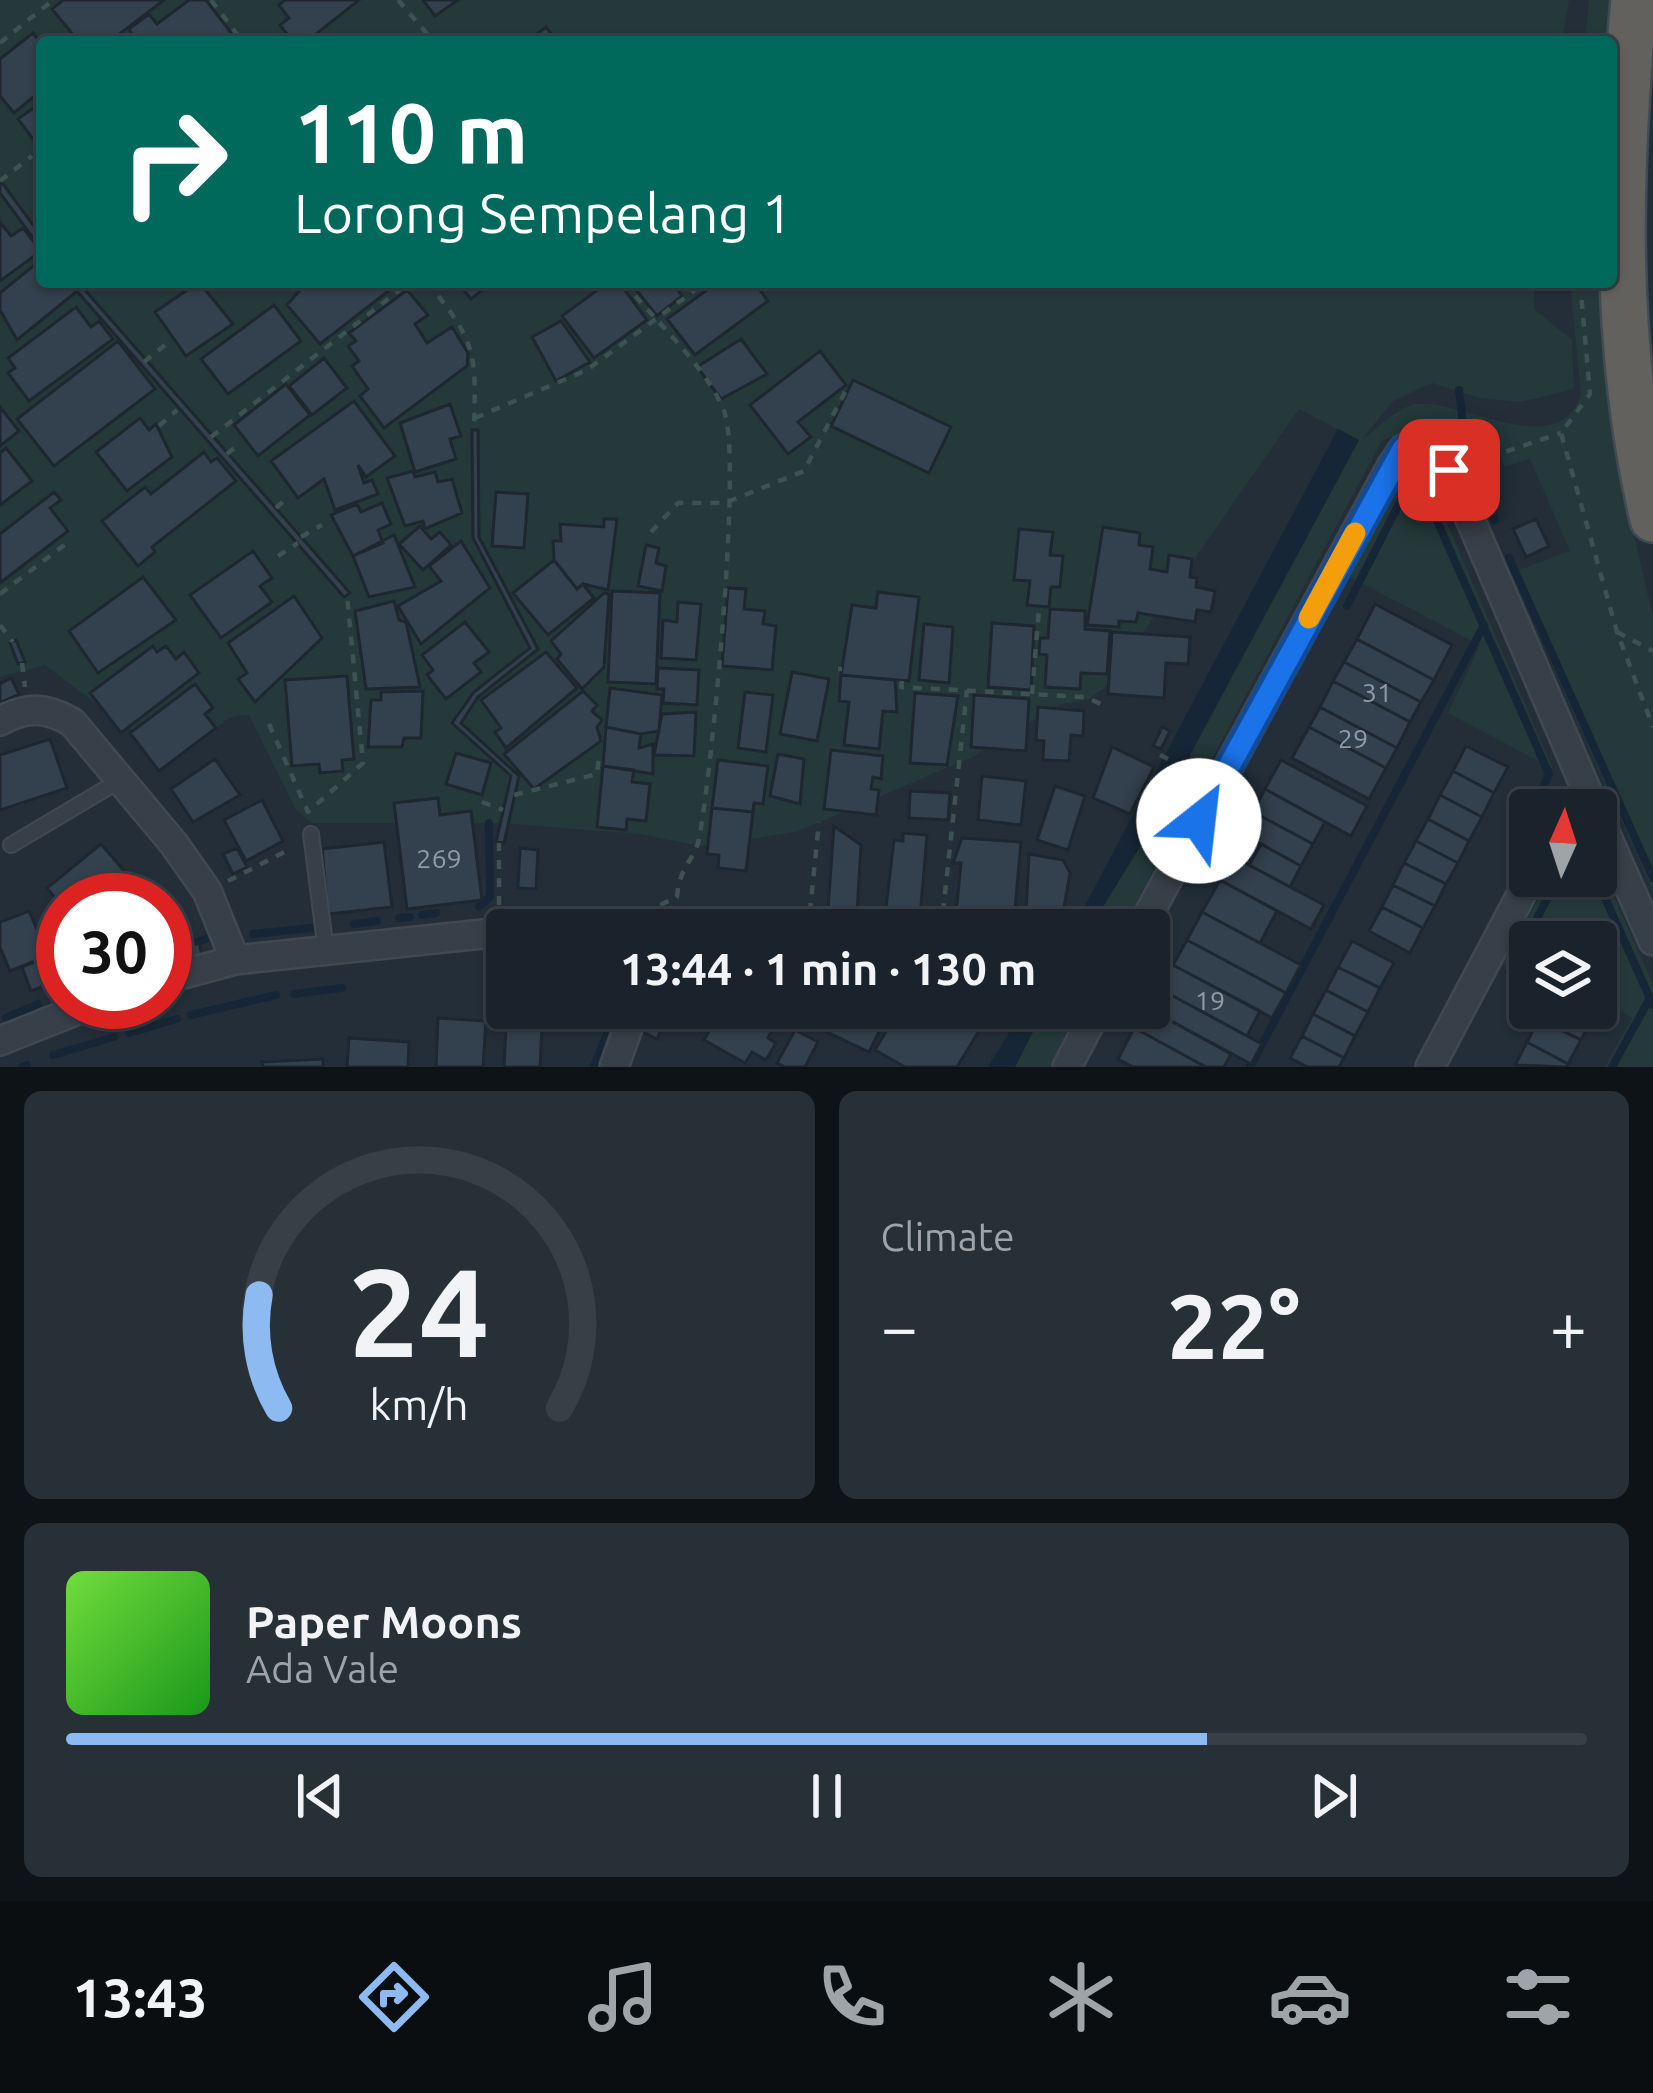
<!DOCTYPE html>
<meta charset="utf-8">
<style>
:root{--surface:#1a222b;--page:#272f37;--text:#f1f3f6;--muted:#9fa4a9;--line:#383f47;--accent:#8cbaf1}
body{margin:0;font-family:Ubuntu,sans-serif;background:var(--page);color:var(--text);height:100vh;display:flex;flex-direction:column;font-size:45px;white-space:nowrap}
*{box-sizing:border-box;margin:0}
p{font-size:39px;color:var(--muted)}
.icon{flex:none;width:66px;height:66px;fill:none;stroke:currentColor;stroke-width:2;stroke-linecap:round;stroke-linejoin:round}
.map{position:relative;height:1067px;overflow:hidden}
.side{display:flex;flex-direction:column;gap:24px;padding:24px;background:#0e1318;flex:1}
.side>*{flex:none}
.guide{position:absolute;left:36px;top:36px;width:1581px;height:252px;border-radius:12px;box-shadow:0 3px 9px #0004,0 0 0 3px var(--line);background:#00695c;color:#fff;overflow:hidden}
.needle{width:78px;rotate:3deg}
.controls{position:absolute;left:1509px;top:789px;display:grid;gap:24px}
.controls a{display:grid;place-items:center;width:108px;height:108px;border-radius:12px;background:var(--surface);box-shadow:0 3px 9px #0004,0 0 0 3px var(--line);font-size:60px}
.speed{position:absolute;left:36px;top:873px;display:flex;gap:24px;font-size:60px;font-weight:700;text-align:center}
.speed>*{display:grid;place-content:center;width:156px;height:156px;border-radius:50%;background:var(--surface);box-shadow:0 3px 9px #0004,0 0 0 3px var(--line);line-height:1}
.speed .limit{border:18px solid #d22;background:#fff;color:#111}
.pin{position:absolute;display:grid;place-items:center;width:102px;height:102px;color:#fff;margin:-51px;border-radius:24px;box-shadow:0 6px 18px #0006}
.me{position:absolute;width:132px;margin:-66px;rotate:29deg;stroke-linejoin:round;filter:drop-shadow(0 0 9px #0008)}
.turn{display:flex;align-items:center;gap:42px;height:252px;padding:0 60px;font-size:54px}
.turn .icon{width:156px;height:156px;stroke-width:2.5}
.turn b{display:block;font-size:84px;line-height:102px}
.big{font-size:90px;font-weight:700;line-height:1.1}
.side .card{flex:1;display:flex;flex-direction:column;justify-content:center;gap:18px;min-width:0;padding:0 42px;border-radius:18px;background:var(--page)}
.side .dial{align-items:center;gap:0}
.dial svg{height:312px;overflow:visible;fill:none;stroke:var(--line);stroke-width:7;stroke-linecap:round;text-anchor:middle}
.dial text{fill:var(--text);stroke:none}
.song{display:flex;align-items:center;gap:36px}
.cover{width:144px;height:144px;border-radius:18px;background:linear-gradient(135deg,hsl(100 70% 55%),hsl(120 70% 35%))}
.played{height:12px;border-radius:6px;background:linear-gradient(90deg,var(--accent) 75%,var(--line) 75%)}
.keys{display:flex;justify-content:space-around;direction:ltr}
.heat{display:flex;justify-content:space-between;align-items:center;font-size:66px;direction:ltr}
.side .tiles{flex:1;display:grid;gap:24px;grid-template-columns:1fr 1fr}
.card:last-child{grid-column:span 2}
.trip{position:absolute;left:486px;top:909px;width:684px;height:120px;border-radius:12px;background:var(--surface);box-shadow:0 3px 9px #0004,0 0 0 3px var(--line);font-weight:700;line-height:120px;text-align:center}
.tabs{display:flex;height:192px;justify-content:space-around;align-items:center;background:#0a0e11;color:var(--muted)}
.tabs .icon{width:84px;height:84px}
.tabs .on{color:var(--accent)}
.tabs b{font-size:54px;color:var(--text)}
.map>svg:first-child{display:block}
.green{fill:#25393a}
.water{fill:#172636}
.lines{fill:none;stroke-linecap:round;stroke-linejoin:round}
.stream{stroke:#172636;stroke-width:8}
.building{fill:#33404d;stroke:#1e2730;stroke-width:3}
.service-casing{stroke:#404952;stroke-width:18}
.minor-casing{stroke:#404952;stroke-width:32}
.trunk-casing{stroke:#424b54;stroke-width:50}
.path{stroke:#3e5252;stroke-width:4.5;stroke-dasharray:9 9;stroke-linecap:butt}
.service{stroke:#374049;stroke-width:14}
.minor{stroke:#374049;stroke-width:27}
.trunk{stroke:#62615e;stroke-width:45}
.route-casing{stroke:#114b97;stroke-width:30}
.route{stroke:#1a73e8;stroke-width:21}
.slow{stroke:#f59e0b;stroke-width:21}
.labels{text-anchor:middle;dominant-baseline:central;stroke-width:12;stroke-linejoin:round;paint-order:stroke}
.number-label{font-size:27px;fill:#919ba6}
</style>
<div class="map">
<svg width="1653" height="1067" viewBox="0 0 1653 1067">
<rect width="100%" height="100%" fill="#232e39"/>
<path class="green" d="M0,0H1569L1562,42H42V282H1535L1534,309L1572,340L1574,389L1521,402L1480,398L1432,383L1393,401L1363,438C1381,428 1396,406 1419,404C1463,400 1560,463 1581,394L1570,282H1604V365L1615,454L1653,617V891L1511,573L1570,551L1530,459L1504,467L1496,440L1453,451C1433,426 1407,427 1381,442L1208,766L1190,756L1359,440L1299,409L1105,687L1088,700L1060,704L970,758L796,832L700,846L640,834L503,823H312L296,810L249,715L230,717L173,762L45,665L0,677Z
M1589,0H1617L1611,42H1585Z
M1414,468L1424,470L1553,769L1448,713L1480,645L1350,577L1402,478Z
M1182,771L1196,788L1122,930H1089Z
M1596,857L1653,984V1067H1605L1632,1018L1596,996V942H1530V957L1523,953L1513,970L1502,965L1551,876H1596Z
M1045,1008H1081L1050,1067H1015Z"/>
<path class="water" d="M1338,429L1359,440L1144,840L1089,930H1072Z
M1024,1008H1045L1015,1067H988Z"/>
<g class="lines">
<path class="stream" d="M1459,390L1466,449
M1474,471L1495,520
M1509,558L1653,878
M1347,606L1401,500L1434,514L1549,774L1536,802
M1597,880L1653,1005
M479,907L490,897L489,823
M422,915L436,913
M399,918L410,917
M354,924L377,921
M253,934L320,927
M165,954L211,937
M1509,972L1557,880H1597
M294,994L342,988
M191,1015L276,995
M6,1018L38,1004
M129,1033L177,1019
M53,1055L114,1037
M22,1067L27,1065
M594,1067L612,1021
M1250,1067L1484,625
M1612,1067L1650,998"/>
</g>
<path class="building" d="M63,0H164L109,42H79L52,9Z
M189,0H206L232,34L221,42H137L129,29L149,14L157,24Z
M285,0H359L306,42H293L280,25L289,18L279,5Z
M423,0H458L435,16Z
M546,27L558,42H526Z
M33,33L42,45V90L14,113L0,96V59Z
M42,102V151L18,119Z
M0,180L42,237V250L0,193Z
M0,222L11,236L23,228L41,251L0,281Z
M38,262L42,282H67L76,292L17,340L0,310V293Z
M69,282H78L350,593L344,597Z
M199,282L233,324L186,356L155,312Z
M307,282H400L320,344L287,305Z
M457,282H493L471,299Z
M608,282H619L647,320L594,358L562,316Z
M630,282H686L677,289L682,296L657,316Z
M718,282H754L768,301L695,355L667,319Z
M407,290L428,315L415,324L427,343L452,327L468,353L467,366L384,428L360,396L368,389L352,366L359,361L348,346L356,341L349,333Z
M274,305L301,341L228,394L201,359Z
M76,307L91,327L99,321L113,339L29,401L8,373L15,368L8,358Z
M561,321L590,362L556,381L532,337Z
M741,339L767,374L721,399L697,367Z
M118,341L155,389L54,466L17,419Z
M820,351L846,385L798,422L811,437L788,454L750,405Z
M324,358L347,388L312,415L289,386Z
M853,380L951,427L929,473L831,426Z
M286,384L310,415L258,456L234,425Z
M354,401L395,456L366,477L358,465L364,483L372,480L378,494L335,510L324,479L298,498L271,461Z
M450,404L461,436L450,439L456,459L415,472L400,423Z
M0,407L19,431L0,446Z
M140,418L149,430L156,424L172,457L127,491L96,452Z
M472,430H478L479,537L538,649L478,697L461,723L519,776L504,843L496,842L511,776L452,723L474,692L530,648L473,538Z
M6,448L32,481L0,505V453Z
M204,452L211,462L217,458L236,481L152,547L155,552L138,566L102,521L145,487L151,494Z
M413,471L415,477L435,472L438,482L452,479L462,513L425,529L423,521L405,526L387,478Z
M54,492L61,500L50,508L68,531L0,583V534Z
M496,492L528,494L524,548L492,546Z
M382,503L391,524L378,530L383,543L353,556L331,515L357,504L361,512Z
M604,519H617L608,590L583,584L577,589L554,560L553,541H561L560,524L604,527Z
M1536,519L1549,546L1526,557L1513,529Z
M420,526L431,539L440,532L451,545L423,570L399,544Z
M1103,527L1140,533L1139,545L1153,547L1150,569L1167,572L1169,555L1192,559L1190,577L1197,578L1196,587L1215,591L1211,612L1197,610L1195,622L1138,613L1136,622L1119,621V627L1087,625Z
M1019,529L1053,532L1050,555L1063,556L1060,587H1051L1049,607L1027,605L1030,581L1014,580Z
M394,535L415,587L369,597L353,556Z
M461,541L490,588L421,644L398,606L441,581L429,566Z
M646,545L659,548L656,563L666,566L662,591L638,586Z
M253,551L272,578L260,586L272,602L221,638L190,595Z
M554,560L577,589L583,584L594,598L548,635L513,593Z
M143,577L176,620L98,673L69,631Z
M728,588L746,589L744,609L765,611L763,624L776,626L772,670L722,666Z
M612,591L660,593L656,684L608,682Z
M878,592L919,597L909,681L841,675L852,605L876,608Z
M604,593L609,594L604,667L582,689L557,659L561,654L551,641Z
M294,596L322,638L255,702L238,679L247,673L228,643Z
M394,601L399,620L406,622L420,687L366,689L355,611Z
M678,602L701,604L696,660L661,658L663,620L677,622Z
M1375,604L1452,645L1434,680L1357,639Z
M1050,609L1085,611V629L1110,631L1107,674L1081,673L1080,689L1045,687L1047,655L1039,654L1040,638H1048Z
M465,622L489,652L474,663L481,672L446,699L427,675L433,670L422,655Z
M992,623L1034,626L1031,690L988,687Z
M924,624L953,627L949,683L919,680Z
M1112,632L1190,637L1188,664L1166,663L1164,698L1108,694Z
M1357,639L1434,680L1421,702L1344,662Z
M16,640L25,662L18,664L10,643Z
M153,646L157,652L166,646L176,659L184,652L199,673L121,733L90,693Z
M546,652L577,688L506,748L495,732L501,728L481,700Z
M1344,662L1421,702L1410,722L1333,681Z
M658,668L699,670L697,705L663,703L664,689H657Z
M792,672L829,679L817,741L780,734Z
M841,675L895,680L897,712L883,711L879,749L844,745L849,702L839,701Z
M347,676L354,759L342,760L343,771L320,773L319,764L292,766L285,680Z
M11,678L19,694L0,703V684Z
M1333,681L1410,722L1397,748L1320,707Z
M195,684L213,708L205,714L216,728L159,771L130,733Z
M610,688L662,695L659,731L641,734L606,727Z
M423,691L421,738H404L402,747H368L371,700H381V692Z
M583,691L597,705L592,711L602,720L597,727L601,741L534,789L504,754Z
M745,692L773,695L766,752L738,748Z
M915,693L958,696L947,765L910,763Z
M974,695L1029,699L1026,751L971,747Z
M1038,707L1084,711L1083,736L1071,735L1069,761L1043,760L1044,741L1036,740Z
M1320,707L1397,748L1386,768L1309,727Z
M696,712L694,756L654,755L662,714Z
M606,727L641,734L639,748L653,744V774L603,766Z
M1162,727L1170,731L1161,749L1153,746Z
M1309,727L1386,768L1369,799L1292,758Z
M50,739L67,788L0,810V755Z
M1466,746L1508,767L1494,793L1453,771Z
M1112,747L1154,767L1130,814L1093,798Z
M831,750L883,756L881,779L873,777L871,789L879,790L876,815L824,809Z
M456,753L491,763L482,795L446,784Z
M778,754L804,759L800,804L770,796Z
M215,759L240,795L193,822L171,789Z
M718,760L768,766L763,804L754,803L753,812L712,808Z
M1281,760L1367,806L1351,836L1265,789Z
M603,766L634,770L632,782L650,784L646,821L627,819L626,830L597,827Z
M1453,771L1494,793L1482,817L1440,795Z
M982,776L1026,781L1021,825L978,820Z
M1055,786L1085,796L1068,850L1037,840Z
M1265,789L1325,822L1313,844L1253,812Z
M910,791L950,793L948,820L909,818Z
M1440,795L1482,817L1469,841L1428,819Z
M438,798L440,815L471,811L482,900L407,909L394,803Z
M262,800L283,841L246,861L224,820Z
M712,808L753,812L746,871L718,868L719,855L707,854Z
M1253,812L1313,844L1301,866L1241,833Z
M1428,819L1469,841L1458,863L1416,841Z
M834,826L861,845L857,913L828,909Z
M903,833L927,835L919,929L884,924L894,840L903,841Z
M962,838L1021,842L1014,920L985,917L984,927L955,924L961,863H953Z
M1416,841L1458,863L1446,884L1404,863Z
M384,842L392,907L328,914L322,849Z
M101,844L131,879L105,900H63V908L47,888Z
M1261,844L1301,866L1290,887L1249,865Z
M237,848L247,867L233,874L223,854Z
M520,848L538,850L536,889L518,888Z
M1029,854L1063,860L1070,873L1062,919L1026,913Z
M1232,856L1324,905L1311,929L1220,880Z
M1404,863L1446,884L1435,906L1393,885Z
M1220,880L1277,911L1260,943L1202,912Z
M1393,885L1435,906L1423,928L1382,907Z
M1382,907L1423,928L1410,953L1369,931Z
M29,911L48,956L10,971L0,947V922Z
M1202,912L1301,965L1286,993L1187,940Z
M1187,940L1286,993L1272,1018L1173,965Z
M1352,941L1394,963L1380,988L1338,967Z
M199,943L202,955L183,962L180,949Z
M63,950V979L31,991L22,967Z
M1173,965L1260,1011L1247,1036L1160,989Z
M1338,967L1380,988L1368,1012L1326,990Z
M1160,989L1262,1044L1251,1064L1149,1009Z
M1326,990L1368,1012L1355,1036L1313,1014Z
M507,1008H543L540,1067H504Z
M722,1008H738L773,1028L768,1038L776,1043L766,1060L752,1052L745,1063L704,1040Z
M776,1008H891L869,1052Z
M900,1008H940L979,1031L957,1067H905L875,1050Z
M1545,1008H1581L1594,1015L1581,1040L1539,1019Z
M1149,1009L1231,1054L1224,1067H1206L1138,1030Z
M650,1012L666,1020L657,1039L641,1031Z
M1313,1014L1355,1036L1344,1058L1302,1036Z
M438,1018L486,1021L483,1067H436Z
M1539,1019L1581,1040L1568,1064L1527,1042Z
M1134,1028L1138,1030L1206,1067H1133L1118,1059Z
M795,1030L818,1042L805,1067H785L777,1063Z
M1302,1036L1344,1058L1339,1067H1308L1290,1058Z
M349,1038L409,1042L408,1067H347Z
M1527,1042L1568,1064L1567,1067L1515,1065Z
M323,1059V1067H263L262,1062Z"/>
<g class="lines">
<defs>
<path id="service" d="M311,834L326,951
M11,845L122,779"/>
<path id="minor" d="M0,721C28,706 45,707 72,722L174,844L207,891L235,960
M1596,812L1653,941
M1140,930L1391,467L1403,449L1417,443L1438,451L1449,470L1595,810
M165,979L235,960L520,930
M0,1041L98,1002
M614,1067L628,1028L627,1008
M1067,1067L1098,1008
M1430,1067L1531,876"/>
<path id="trunk" d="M1634,0C1618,175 1613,347 1653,519"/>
</defs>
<use href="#service" class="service-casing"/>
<use href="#minor" class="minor-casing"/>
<use href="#trunk" class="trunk-casing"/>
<path class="path" d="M211,0L243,42
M398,0L434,42
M0,43L53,0
M0,181L32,156
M37,232L42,228
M427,282C477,343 476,352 474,430
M624,282C655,322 705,364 724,411C743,457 711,778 699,839C694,862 680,864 677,897L662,904L648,925
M1580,282L1590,394L1561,433L1617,632L1653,727
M78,283L79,282
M144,362L165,345
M475,418L587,370L706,282
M159,426L177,410
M211,437L410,282
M227,454L239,444
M1472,463L1561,433
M276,508L286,499
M651,532L678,503H725L804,471L846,390
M301,537L322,525
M278,556L298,543
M0,594L71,540
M0,625L13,642
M1617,632L1653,651
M22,663L25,687
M838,669H842
M902,681L901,687L1085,697L1106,706
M1032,694L1039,608
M269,724L308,812L363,763L347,595
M1160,755L1198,774
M514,795L597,774L599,757
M482,802L503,810
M228,881L292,848
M499,905V843
M808,930L819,822
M941,930L967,690"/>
<use href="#service" class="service"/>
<use href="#minor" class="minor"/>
<use href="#trunk" class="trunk"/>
</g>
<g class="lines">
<defs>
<path id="route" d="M1199,821L1403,449L1430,445L1449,470"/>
</defs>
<use href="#route" class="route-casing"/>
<use href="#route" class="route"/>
<path class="slow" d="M1309,618L1355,533"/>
</g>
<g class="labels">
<g class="number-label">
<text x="1377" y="692">31</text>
<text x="1353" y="738">29</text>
<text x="439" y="858">269</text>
<text x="1210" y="1000">19</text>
</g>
</g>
</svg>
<div class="controls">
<a><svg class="needle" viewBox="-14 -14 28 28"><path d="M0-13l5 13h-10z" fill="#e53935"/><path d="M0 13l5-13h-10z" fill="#9fa4a9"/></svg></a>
<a><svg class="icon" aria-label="layers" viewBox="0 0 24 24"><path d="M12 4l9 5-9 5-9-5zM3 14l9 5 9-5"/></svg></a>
</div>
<div class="speed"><div class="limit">30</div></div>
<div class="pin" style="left:1449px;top:470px;background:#d93025"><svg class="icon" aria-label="arrive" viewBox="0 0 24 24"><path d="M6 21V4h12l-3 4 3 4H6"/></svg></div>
<svg class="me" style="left:1199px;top:821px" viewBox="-20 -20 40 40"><circle r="19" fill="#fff"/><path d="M0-13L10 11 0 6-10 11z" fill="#1a73e8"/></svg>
<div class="trip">13:44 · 1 min · 130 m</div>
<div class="guide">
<div class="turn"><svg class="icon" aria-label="right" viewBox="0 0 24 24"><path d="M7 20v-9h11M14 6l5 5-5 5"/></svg><div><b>110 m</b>Lorong Sempelang 1</div></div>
</div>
</div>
<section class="side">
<div class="tiles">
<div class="card dial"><svg viewBox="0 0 100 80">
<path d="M14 69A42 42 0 1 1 86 69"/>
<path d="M14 69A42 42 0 0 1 9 40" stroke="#8cbaf1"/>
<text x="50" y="56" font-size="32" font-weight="700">24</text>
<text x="50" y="72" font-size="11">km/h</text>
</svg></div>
<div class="card"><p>Climate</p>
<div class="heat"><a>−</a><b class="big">22°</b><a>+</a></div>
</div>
<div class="card">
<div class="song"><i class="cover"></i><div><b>Paper Moons</b><p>Ada Vale</p></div></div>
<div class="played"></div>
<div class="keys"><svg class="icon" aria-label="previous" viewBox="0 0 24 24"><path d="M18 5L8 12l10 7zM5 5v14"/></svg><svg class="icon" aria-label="pause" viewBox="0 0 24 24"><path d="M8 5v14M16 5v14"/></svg><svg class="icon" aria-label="next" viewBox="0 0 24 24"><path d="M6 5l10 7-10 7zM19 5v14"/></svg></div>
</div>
</div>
</section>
<nav class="tabs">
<b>13:43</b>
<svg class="icon on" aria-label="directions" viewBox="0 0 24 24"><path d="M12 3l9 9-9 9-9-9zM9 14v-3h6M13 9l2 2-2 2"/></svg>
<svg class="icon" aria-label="music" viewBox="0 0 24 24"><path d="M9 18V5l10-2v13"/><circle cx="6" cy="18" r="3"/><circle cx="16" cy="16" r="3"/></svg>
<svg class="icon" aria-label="phone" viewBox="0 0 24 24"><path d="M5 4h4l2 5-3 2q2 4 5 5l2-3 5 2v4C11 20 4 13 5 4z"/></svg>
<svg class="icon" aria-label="climate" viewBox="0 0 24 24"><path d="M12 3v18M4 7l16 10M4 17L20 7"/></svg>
<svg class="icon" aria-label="car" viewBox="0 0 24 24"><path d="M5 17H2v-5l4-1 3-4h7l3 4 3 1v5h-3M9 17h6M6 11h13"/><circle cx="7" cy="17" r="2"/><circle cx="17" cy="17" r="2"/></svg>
<svg class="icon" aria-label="filters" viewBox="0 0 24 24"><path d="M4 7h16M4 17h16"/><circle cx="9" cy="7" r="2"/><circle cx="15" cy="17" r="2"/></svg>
</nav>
